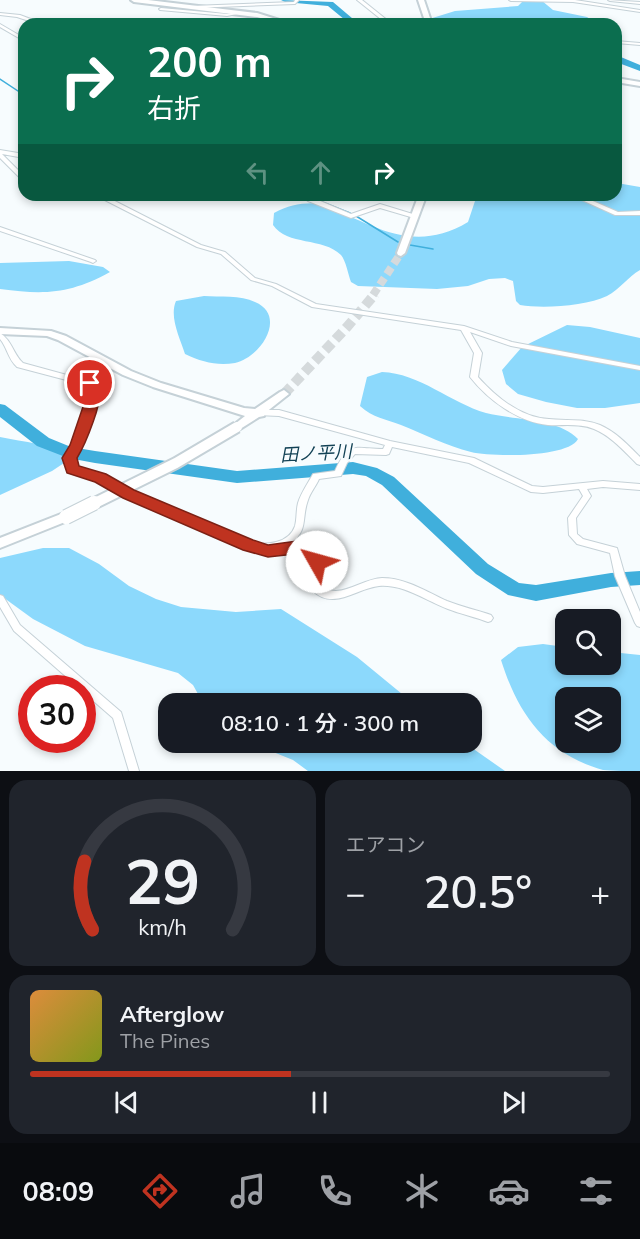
<!DOCTYPE html>
<html lang="ja">
<meta charset="utf-8">
<style>
:root{--surface:#171b24;--page:#20242c;--text:#f1f3f6;--muted:#9ea1a6;--line:#363941;--accent:#bf3320}
body{margin:0;font-family:Mulish,"Noto Sans JP",sans-serif;background:var(--page);color:var(--text);height:100vh;display:flex;flex-direction:column;font-size:22px;white-space:nowrap}
*{box-sizing:border-box;margin:0}
p{font-size:20px;color:var(--muted)}
.icon{flex:none;width:33px;height:33px;fill:none;stroke:currentColor;stroke-width:2;stroke-linecap:round;stroke-linejoin:round}
.map{position:relative;height:771px;overflow:hidden}
.panel{display:flex;flex-direction:column;gap:9px;padding:9px;background:#0d0f14;flex:1}
.panel>*{flex:none}
.hud{position:absolute;left:18px;top:18px;width:604px;height:183px;border-radius:18px;box-shadow:0 3px 9px #0003;background:#0b6e4f;color:#fff;overflow:hidden}
.fabs{position:absolute;left:555px;top:609px;display:grid;gap:12px}
.fabs a{display:grid;place-items:center;width:66px;height:66px;border-radius:12px;background:var(--surface);box-shadow:0 3px 9px #0003;font-size:30px}
.speed{position:absolute;left:18px;top:675px;display:flex;gap:12px;font-size:30px;font-weight:700;text-align:center}
.speed>*{display:grid;place-content:center;width:78px;height:78px;border-radius:50%;background:var(--surface);box-shadow:0 3px 9px #0003;line-height:1}
.speed .limit{border:9px solid #d22;background:#fff;color:#111}
.pin{position:absolute;display:grid;place-items:center;width:51px;height:51px;color:#fff;margin:-26px;border:3px solid #fff;border-radius:50%;box-shadow:0 2px 6px #0007}
.me{position:absolute;width:66px;margin:-33px;rotate:308deg;stroke-linejoin:round;filter:drop-shadow(0 0 4px #0008)}
.turn{display:flex;align-items:center;gap:21px;height:126px;padding:0 30px;font-size:27px}
.turn .icon{width:78px;height:78px;stroke-width:2.5}
.turn b{display:block;font-size:42px;line-height:51px}
.lanes{display:flex;align-items:center;height:57px;padding:0 30px;background:#0003;justify-content:center;gap:30px;direction:ltr}
.lanes .off{opacity:.35}
.big{font-size:45px;font-weight:600;line-height:1.1}
.panel .widget{flex:1;display:flex;flex-direction:column;justify-content:center;gap:9px;min-width:0;padding:0 21px;border-radius:18px;background:var(--page)}
.panel .dial{align-items:center;gap:0}
.dial svg{height:156px;overflow:visible;fill:none;stroke:var(--line);stroke-width:7;stroke-linecap:round;text-anchor:middle}
.dial text{fill:var(--text);stroke:none}
.song{display:flex;align-items:center;gap:18px}
.cover{width:72px;height:72px;border-radius:9px;background:linear-gradient(135deg,hsl(30 70% 55%),hsl(70 70% 35%))}
.played{height:6px;border-radius:3px;background:linear-gradient(90deg,var(--accent) 45%,var(--line) 45%)}
.keys{display:flex;justify-content:space-around;direction:ltr}
.heat{display:flex;justify-content:space-between;align-items:center;font-size:33px;direction:ltr}
.panel .tiles{flex:1;display:grid;gap:9px;grid-template-columns:1fr 1fr}
.widget:last-child{grid-column:span 2}
.trip{position:absolute;left:158px;top:693px;width:324px;height:60px;border-radius:18px;background:var(--surface);box-shadow:0 3px 9px #0003;font-weight:600;line-height:60px;text-align:center}
.tabs{display:flex;height:96px;justify-content:space-around;align-items:center;background:#090b0e;color:var(--muted)}
.tabs .icon{width:42px;height:42px}
.tabs .active{color:var(--accent)}
.tabs b{font-size:27px;color:var(--text)}
.map>svg:first-child{display:block}
.green{fill:#8cd9fc;fill-rule:evenodd}
.lines{fill:none;stroke-linecap:round;stroke-linejoin:round}
.stream{stroke:#40afdc;stroke-width:1.5}
.river{fill:#40afdc;fill-rule:evenodd}
.secondary-tunnel-far1{stroke:#d5dadc;stroke-width:8;stroke-dasharray:8 4.5;stroke-linecap:butt}
.secondary-tunnel{stroke:#d5dadc;stroke-width:10;stroke-dasharray:10 5;stroke-linecap:butt}
.street-casing{stroke:#c5d1d7;stroke-width:2}
.secondary-casing{stroke:#c5d1d7;stroke-width:4}
.street{fill:#fff;fill-rule:evenodd}
.secondary{fill:#fff;fill-rule:evenodd}
.secondary-bridge-far1-casing{stroke:#c5d1d7;stroke-width:14;stroke-linecap:butt}
.secondary-bridge-casing{stroke:#c5d1d7;stroke-width:16;stroke-linecap:butt}
.secondary-bridge-far1{stroke:#fff;stroke-width:10}
.secondary-bridge{stroke:#fff;stroke-width:14}
.route{fill:#bf3320;stroke:#7c2115;stroke-width:1.5}
.labels{text-anchor:middle;dominant-baseline:central;stroke-width:4.5;stroke-linejoin:round;paint-order:stroke}
.water-label{font-size:18px;font-style:italic;fill:#134255;stroke:#f7fcfe}
</style>
<div class="map">
<svg width="640" height="771" viewBox="0 0 640 771">
<rect width="100%" height="100%" fill="#f7fcfe"/>
<path class="green" d="M524,0H541L553,10L587,17L596,23L425,24L426,20L455,11L518,6Z
M617,183L640,187V270C628,277 620,289 607,296C586,306 543,309 520,305L516,301L513,281L505,278L489,279L468,286L437,289L358,286L351,282C348,274 346,261 341,255C323,237 287,246 273,225L274,213C291,204 305,202 324,204C374,227 415,254 468,222L477,195H616Z
M69,261L103,267L110,272C70,294 45,295 0,289V263Z
M204,296C219,297 241,295 255,302C288,316 260,358 235,363C217,366 202,362 185,354C180,338 169,317 176,301Z
M567,325L590,327L640,338V403L605,408H577L546,402L518,394L506,384L502,370L522,347Z
M382,372C419,373 451,403 486,413C513,420 559,418 578,439C568,458 491,457 471,452C447,446 424,434 401,425C386,419 373,418 360,406L367,377Z
M0,437C24,442 51,444 73,457L52,471L0,495Z
M43,548H69L99,564L129,586L156,599L181,607L236,612L281,609L357,657L413,703H203L193,685L178,673L85,646L33,619L0,595V558Z
M543,644L565,647L566,664H610L611,652L640,655V771C629,771 614,771 603,770C546,754 518,714 501,660L518,647ZM566,698H610V742H566Z
M251,743H465L505,771H308L293,760Z"/>
<g class="lines">
<path class="stream" d="M0,79L24,95
M317,200L350,213
M356,216L398,242
M410,245L433,249"/>
<path class="river" d="M281,0L333,2L359,24H350L328,6L285,2Z
M616,55L640,65V71L616,62Z
M0,404L5,405L49,438L71,447L95,451L237,471L353,462L377,468L394,477L488,564L519,583L536,585L611,573L640,571V585L611,587L536,601L508,595L476,574L382,485L366,476L353,474L237,483L95,463L68,458L37,446L0,417Z"/>
<path class="secondary-tunnel-far1" d="M373,295L401,253"/>
<path class="secondary-tunnel" d="M284,394L347,327L375,294"/>
<defs>
<path id="street" d="M295,0H299L295,4L192,8L190,7L192,6L294,2Z
M357,0H362L392,24H387Z
M509,0H575L640,10V12L573,2L511,1Z
M608,0L640,2V4L610,1Z
M161,8L227,14L240,12L242,13L227,16L160,10L159,9Z
M0,13L20,15L44,24H38L17,17L0,15Z
M0,24L24,38V41L0,27Z
M616,41L640,43V45L616,43Z
M0,150L24,154V158L2,154L24,176V181L22,180L0,158Z
M95,195H103L201,245L225,252L255,278L276,284L316,304L464,326L512,342L640,366V370L511,346L470,332L482,353L478,377C495,396 521,418 549,419C566,421 583,418 600,425C616,432 628,445 640,457V465L637,464C624,451 611,436 594,429C579,423 563,426 548,425C518,422 488,400 470,377L474,353L461,330L312,307L272,286L251,280L221,254L197,247Z
M299,195H306L351,214L380,204L416,215L417,216L414,218L380,208L351,218L308,201Z
M571,195H579L618,212L640,211V215H615Z
M0,227L95,260L96,261L93,263L91,262L0,231Z
M0,333C12,340 13,354 23,363L96,383C102,404 84,439 74,458L77,467L104,476L131,492L250,543C266,545 289,544 295,526C297,519 296,511 298,503C301,493 308,483 313,474L335,471C349,440 355,449 383,449L385,445L279,416L257,415L256,413L257,411L260,410H279L390,441L474,458L532,486L543,487L603,481L640,484V490L603,487L587,489L591,496L576,518L577,534L583,539L617,548L625,576L640,612V627L637,626L635,623L615,576L610,553L577,544L569,535L568,518L583,496L579,489L543,493L531,492L469,463L392,447L389,454L386,455L355,454L347,463L341,476L319,479C316,486 310,493 308,500C301,519 309,530 290,544L297,543L314,547C323,563 318,566 318,583C338,603 359,579 382,578C406,578 427,592 447,601C462,607 477,610 491,615L493,618L491,621L488,622C475,617 461,614 448,609C426,601 404,584 379,586C357,588 334,611 313,591C302,580 315,567 308,552L297,549L272,554L269,553L268,550L256,551L246,548L125,496L98,480L70,471L66,458C76,439 92,409 89,386L17,367C8,359 7,347 0,339Z
M0,595L3,596L20,625L121,712L139,771H129L113,718L82,691V688H79L14,631L0,607Z"/>
<path id="secondary" d="M131,0H148L257,13L292,24H282L257,17L134,2Z
M418,0H424L432,24H426Z
M616,78L640,82V86L616,82Z
M418,197H421L425,199L405,253L401,256L398,255L397,253Z
M0,328L51,331L66,336L131,371L161,383L244,408L255,409L280,392L284,390L289,394L265,413L264,416L259,417L237,431L231,427L245,416L153,387L123,375L58,340L47,336L0,334Z
M66,512L70,514L72,517L70,520L0,548V538Z"/>
</defs>
<use href="#street" class="street-casing"/>
<use href="#secondary" class="secondary-casing"/>
<use href="#street" class="street"/>
<use href="#secondary" class="secondary"/>
<defs>
<path id="secondary-bridge-far1" d="M91,505L176,463L237,427"/>
<path id="secondary-bridge" d="M66,517L94,503"/>
</defs>
<use href="#secondary-bridge-far1" class="secondary-bridge-far1-casing"/>
<use href="#secondary-bridge" class="secondary-bridge-casing"/>
<use href="#secondary-bridge-far1" class="secondary-bridge-far1"/>
<use href="#secondary-bridge" class="secondary-bridge"/>
</g>
<path class="route" d="M90,378L99,385C105,398 85,445 77,458L79,466L106,474L134,490L253,540L268,545L305,540C318,544 320,551 325,562L322,567L317,569L311,567L304,553L268,557L243,550L123,498L95,482L67,473L62,458L70,445L87,395L88,389L83,383Z"/>
<g class="labels">
<g class="water-label">
<text transform="translate(316 453) rotate(-3)">田ノ平川</text>
</g>
</g>
</svg>
<div class="fabs">
<a><svg class="icon" aria-label="search" viewBox="0 0 24 24"><circle cx="10" cy="10" r="6"/><path d="M15 15l6 6"/></svg></a>
<a><svg class="icon" aria-label="layers" viewBox="0 0 24 24"><path d="M12 4l9 5-9 5-9-5zM3 14l9 5 9-5"/></svg></a>
</div>
<div class="speed"><div class="limit">30</div></div>
<div class="pin" style="left:90px;top:383px;background:#d93025"><svg class="icon" aria-label="arrive" viewBox="0 0 24 24"><path d="M6 21V4h12l-3 4 3 4H6"/></svg></div>
<svg class="me" style="left:317px;top:562px" viewBox="-20 -20 40 40"><circle r="19" fill="#fff"/><path d="M0-13L10 11 0 6-10 11z" fill="#bf3320"/></svg>
<div class="trip">08:10 · 1 分 · 300 m</div>
<div class="hud">
<div class="turn"><svg class="icon" aria-label="right" viewBox="0 0 24 24"><path d="M7 20v-9h11M14 6l5 5-5 5"/></svg><div><b>200 m</b>右折</div></div>
<div class="lanes"><svg class="icon off" aria-label="left" viewBox="0 0 24 24"><path d="M17 20v-9H6M10 6l-5 5 5 5"/></svg><svg class="icon off" aria-label="ahead" viewBox="0 0 24 24"><path d="M12 20V5M6 11l6-6 6 6"/></svg><svg class="icon" aria-label="right" viewBox="0 0 24 24"><path d="M7 20v-9h11M14 6l5 5-5 5"/></svg></div>
</div>
</div>
<section class="panel">
<div class="tiles">
<div class="widget dial"><svg viewBox="0 0 100 80">
<path d="M14 69A42 42 0 1 1 86 69"/>
<path d="M14 69A42 42 0 0 1 10 34" stroke="#bf3320"/>
<text x="50" y="56" font-size="32" font-weight="700">29</text>
<text x="50" y="72" font-size="11">km/h</text>
</svg></div>
<div class="widget"><p>エアコン</p>
<div class="heat"><a>−</a><b class="big">20.5°</b><a>+</a></div>
</div>
<div class="widget">
<div class="song"><i class="cover"></i><div><b>Afterglow</b><p>The Pines</p></div></div>
<div class="played"></div>
<div class="keys"><svg class="icon" aria-label="previous" viewBox="0 0 24 24"><path d="M18 5L8 12l10 7zM5 5v14"/></svg><svg class="icon" aria-label="pause" viewBox="0 0 24 24"><path d="M8 5v14M16 5v14"/></svg><svg class="icon" aria-label="next" viewBox="0 0 24 24"><path d="M6 5l10 7-10 7zM19 5v14"/></svg></div>
</div>
</div>
</section>
<nav class="tabs">
<b>08:09</b>
<svg class="icon active" aria-label="directions" viewBox="0 0 24 24"><path d="M12 3l9 9-9 9-9-9zM9 14v-3h6M13 9l2 2-2 2"/></svg>
<svg class="icon" aria-label="music" viewBox="0 0 24 24"><path d="M9 18V5l10-2v13"/><circle cx="6" cy="18" r="3"/><circle cx="16" cy="16" r="3"/></svg>
<svg class="icon" aria-label="phone" viewBox="0 0 24 24"><path d="M5 4h4l2 5-3 2q2 4 5 5l2-3 5 2v4C11 20 4 13 5 4z"/></svg>
<svg class="icon" aria-label="climate" viewBox="0 0 24 24"><path d="M12 3v18M4 7l16 10M4 17L20 7"/></svg>
<svg class="icon" aria-label="car" viewBox="0 0 24 24"><path d="M5 17H2v-5l4-1 3-4h7l3 4 3 1v5h-3M9 17h6M6 11h13"/><circle cx="7" cy="17" r="2"/><circle cx="17" cy="17" r="2"/></svg>
<svg class="icon" aria-label="filters" viewBox="0 0 24 24"><path d="M4 7h16M4 17h16"/><circle cx="9" cy="7" r="2"/><circle cx="15" cy="17" r="2"/></svg>
</nav>
